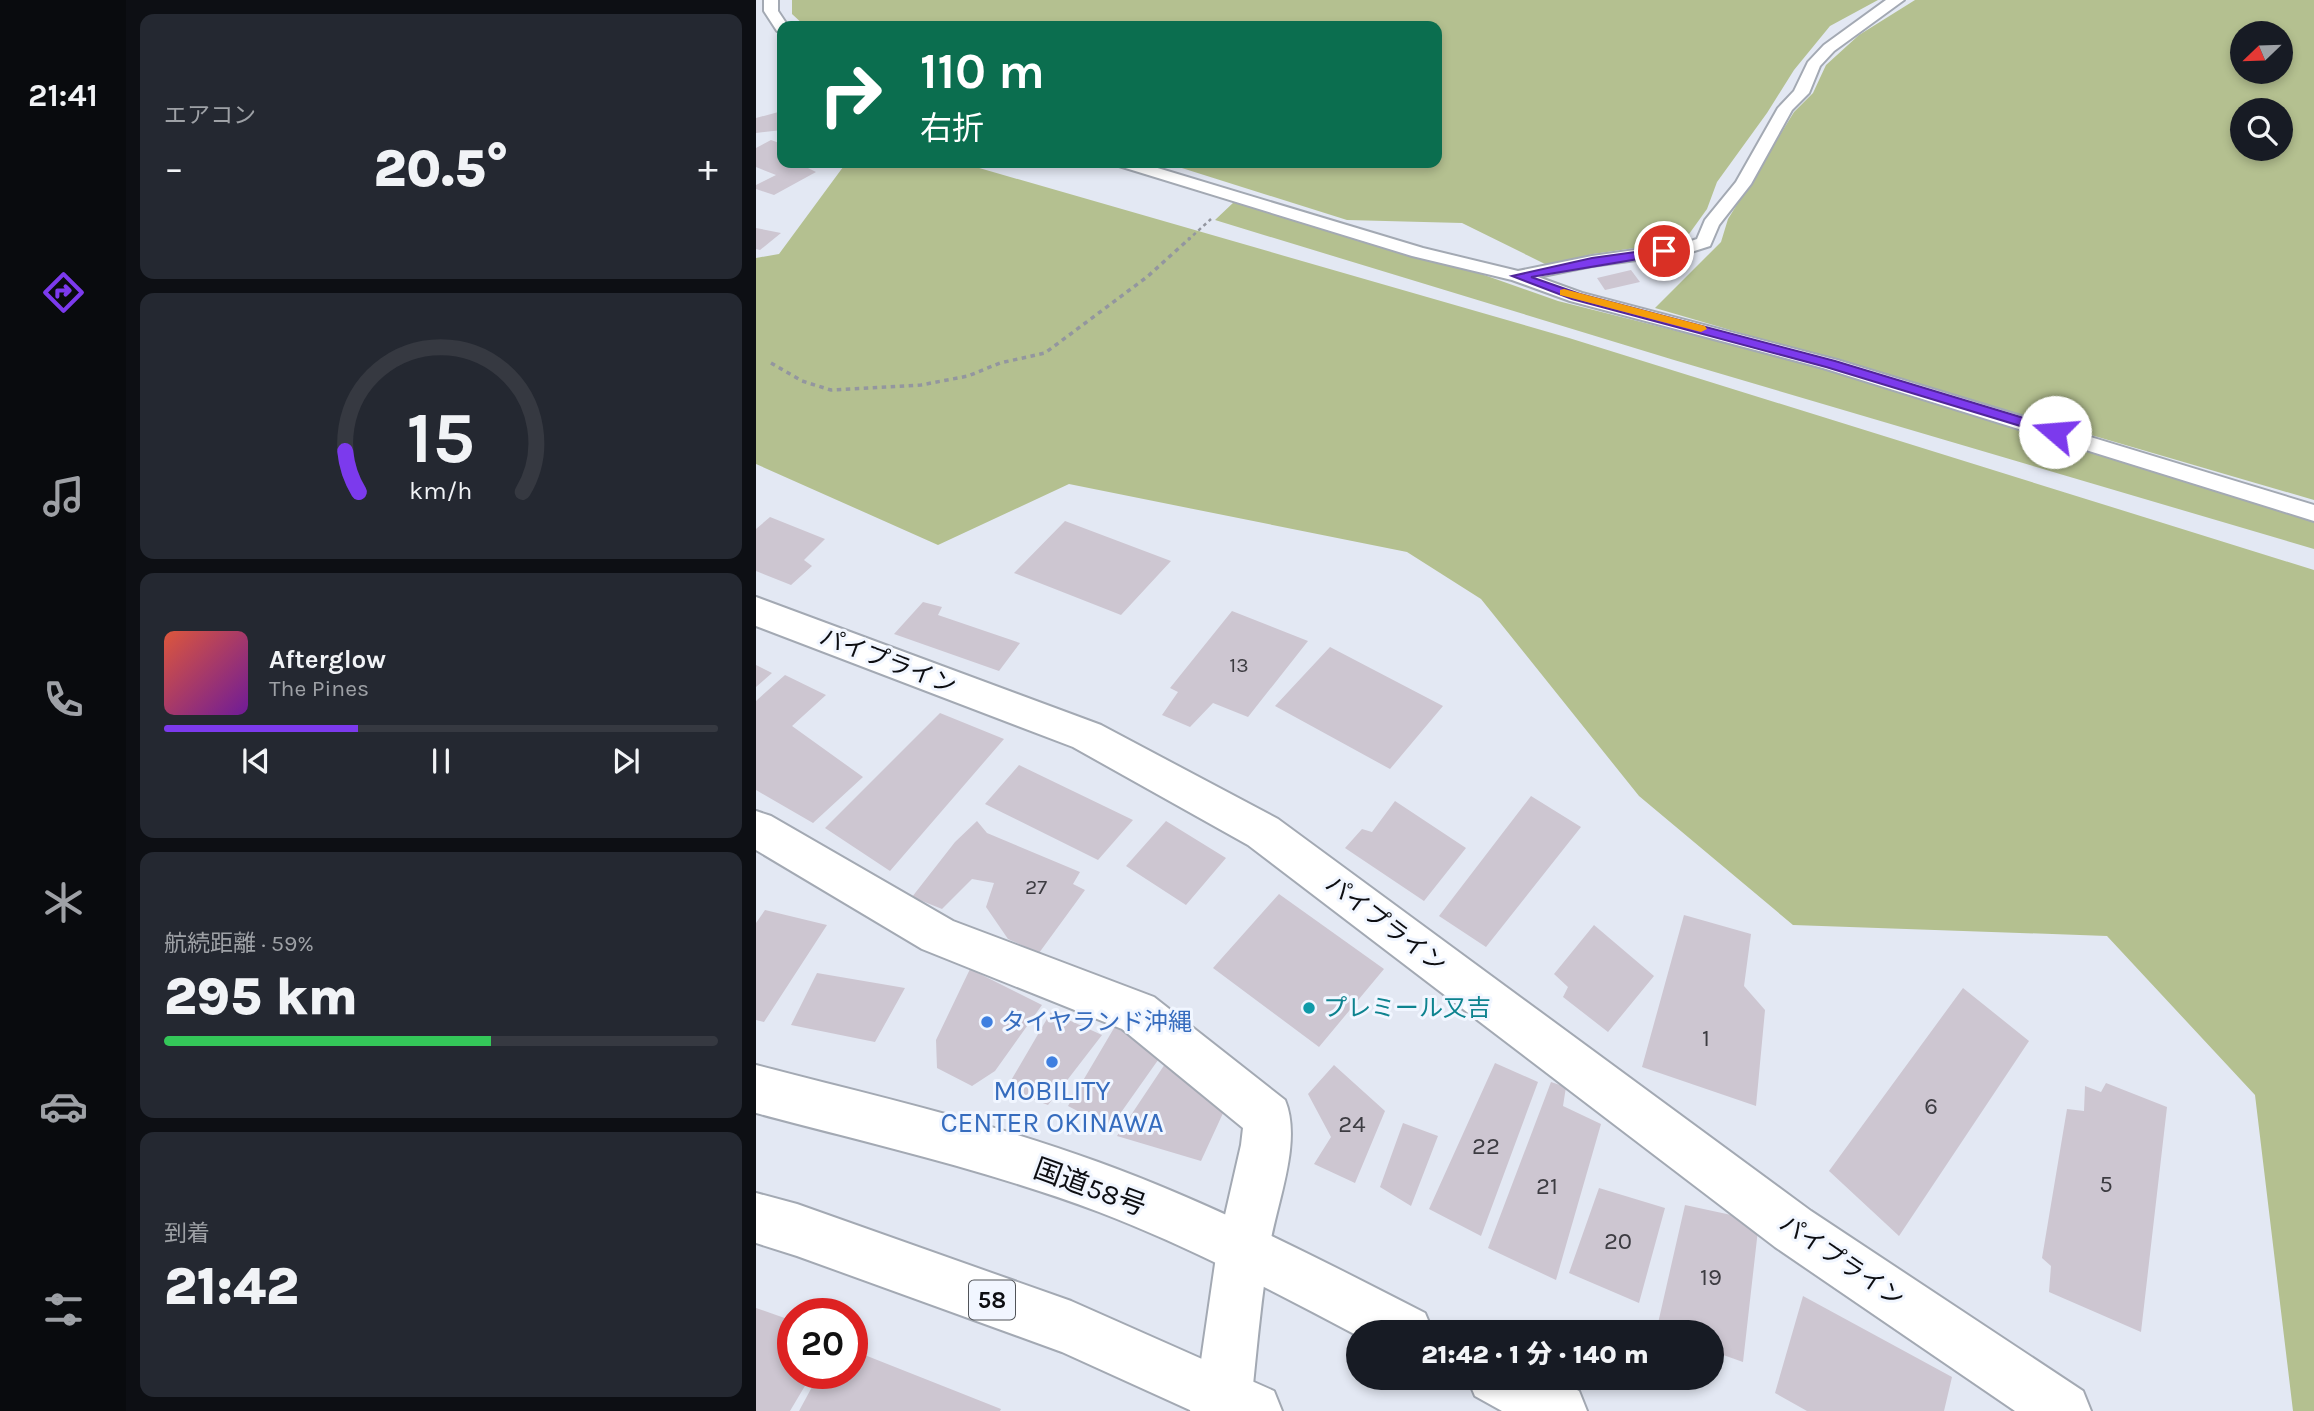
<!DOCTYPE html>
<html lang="ja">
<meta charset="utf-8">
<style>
:root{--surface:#171b24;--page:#242831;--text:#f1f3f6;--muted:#9ea1a6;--line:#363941;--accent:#7c3aed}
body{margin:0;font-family:Karla,"Noto Sans JP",sans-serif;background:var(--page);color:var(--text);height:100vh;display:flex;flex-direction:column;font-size:26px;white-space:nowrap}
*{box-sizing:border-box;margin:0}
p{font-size:23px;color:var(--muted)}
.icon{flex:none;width:38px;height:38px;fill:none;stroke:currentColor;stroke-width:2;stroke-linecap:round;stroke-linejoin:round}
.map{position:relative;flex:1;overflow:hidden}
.drawer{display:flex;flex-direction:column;gap:14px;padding:14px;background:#0d0f14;width:630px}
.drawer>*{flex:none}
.guide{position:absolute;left:21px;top:21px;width:665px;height:147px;border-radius:14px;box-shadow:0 4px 10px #0003;background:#0b6e4f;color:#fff;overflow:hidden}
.needle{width:46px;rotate:247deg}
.controls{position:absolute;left:1474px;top:21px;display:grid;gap:14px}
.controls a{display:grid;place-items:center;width:63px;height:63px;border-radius:50%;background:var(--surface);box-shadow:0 4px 10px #0003;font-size:35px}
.speed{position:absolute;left:21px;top:1298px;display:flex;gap:14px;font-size:35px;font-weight:700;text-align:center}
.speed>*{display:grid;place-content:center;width:91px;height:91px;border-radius:50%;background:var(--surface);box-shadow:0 4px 10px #0003;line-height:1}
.speed .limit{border:10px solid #d22;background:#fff;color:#111}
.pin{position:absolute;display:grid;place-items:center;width:60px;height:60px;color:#fff;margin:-30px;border:4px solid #fff;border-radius:50%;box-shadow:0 2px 7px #0007}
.me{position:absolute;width:77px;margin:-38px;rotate:288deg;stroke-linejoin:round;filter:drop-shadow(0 0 5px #0008)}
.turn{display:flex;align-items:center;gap:24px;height:147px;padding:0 28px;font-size:32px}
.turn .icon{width:91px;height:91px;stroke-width:2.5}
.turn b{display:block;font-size:49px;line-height:60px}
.big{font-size:52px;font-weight:800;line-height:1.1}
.drawer .tile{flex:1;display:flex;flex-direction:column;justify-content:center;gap:10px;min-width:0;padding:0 24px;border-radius:14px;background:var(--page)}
.drawer .dial{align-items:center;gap:0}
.dial svg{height:182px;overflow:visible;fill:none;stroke:var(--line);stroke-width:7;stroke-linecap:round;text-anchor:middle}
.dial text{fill:var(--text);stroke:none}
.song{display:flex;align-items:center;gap:21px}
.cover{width:84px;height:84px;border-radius:10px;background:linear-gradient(135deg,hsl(10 70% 55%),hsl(280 70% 35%))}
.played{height:7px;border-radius:4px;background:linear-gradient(90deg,var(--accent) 35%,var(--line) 35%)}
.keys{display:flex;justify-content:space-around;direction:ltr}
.heat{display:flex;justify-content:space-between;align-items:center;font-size:38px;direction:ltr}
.charge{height:10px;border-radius:5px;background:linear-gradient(90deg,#34c759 59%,var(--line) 0)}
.trip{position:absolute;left:590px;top:1320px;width:378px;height:70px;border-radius:35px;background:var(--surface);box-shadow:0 4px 10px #0003;font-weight:800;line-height:70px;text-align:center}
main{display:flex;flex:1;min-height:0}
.menu{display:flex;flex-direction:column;width:126px;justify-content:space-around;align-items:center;background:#090b0e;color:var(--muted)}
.menu .icon{width:49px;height:49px}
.menu .active{color:var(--accent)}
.menu b{font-size:32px;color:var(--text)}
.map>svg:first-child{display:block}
.green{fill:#b4c090;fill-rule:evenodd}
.building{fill:#cdc6d1}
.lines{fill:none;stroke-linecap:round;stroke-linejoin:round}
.service-casing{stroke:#a3a9b3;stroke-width:4}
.minor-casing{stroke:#a3a9b3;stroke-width:4}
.trunk-casing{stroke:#a3a9b3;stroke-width:4}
.path-far1{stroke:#93969f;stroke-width:2.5;stroke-dasharray:3.5 3.5;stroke-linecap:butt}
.path{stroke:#93969f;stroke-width:3.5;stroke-dasharray:4.5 4.5;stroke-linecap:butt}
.service{fill:#fff;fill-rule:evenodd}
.minor{fill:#fff;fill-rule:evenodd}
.trunk{fill:#fff;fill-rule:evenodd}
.route{fill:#7c3aed;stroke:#51269a;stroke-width:2}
.slow{fill:#f59e0b}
.culture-dot{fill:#0f9aa8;stroke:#f1f6ff;stroke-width:2.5}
.shop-dot{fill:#3f7fe0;stroke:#f1f6ff;stroke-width:2.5}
.labels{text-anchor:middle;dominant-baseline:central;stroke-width:6;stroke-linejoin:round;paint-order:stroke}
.number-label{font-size:21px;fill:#3d3c42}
.shield{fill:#f1f6ff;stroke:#515459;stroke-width:2}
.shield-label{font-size:23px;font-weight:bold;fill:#0d0e12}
.street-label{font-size:24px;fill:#0d0e12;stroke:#f1f6ff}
.culture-label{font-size:24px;fill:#0d838f;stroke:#f1f6ff;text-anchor:start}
.shop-label{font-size:24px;fill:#366cbe;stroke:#f1f6ff;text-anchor:start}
.near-number-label{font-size:24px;fill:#3d3c42}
.near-shop-label{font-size:28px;fill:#366cbe;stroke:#f1f6ff}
.near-street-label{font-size:28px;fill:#0d0e12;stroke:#f1f6ff}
</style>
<main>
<nav class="menu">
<b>21:41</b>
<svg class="icon active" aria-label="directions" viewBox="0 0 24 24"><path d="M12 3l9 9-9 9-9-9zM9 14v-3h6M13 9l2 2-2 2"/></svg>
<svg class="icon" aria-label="music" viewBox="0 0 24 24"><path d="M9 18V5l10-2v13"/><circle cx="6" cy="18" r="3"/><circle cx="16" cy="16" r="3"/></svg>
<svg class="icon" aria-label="phone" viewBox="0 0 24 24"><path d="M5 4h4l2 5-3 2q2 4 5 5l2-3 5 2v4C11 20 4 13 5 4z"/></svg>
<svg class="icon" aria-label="climate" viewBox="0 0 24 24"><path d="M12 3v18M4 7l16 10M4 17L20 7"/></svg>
<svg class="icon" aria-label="car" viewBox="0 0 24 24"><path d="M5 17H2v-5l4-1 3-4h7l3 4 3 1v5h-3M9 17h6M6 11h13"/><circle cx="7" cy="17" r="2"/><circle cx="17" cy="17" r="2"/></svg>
<svg class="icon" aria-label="filters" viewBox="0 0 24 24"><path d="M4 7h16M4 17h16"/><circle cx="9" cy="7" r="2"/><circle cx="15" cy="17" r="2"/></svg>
</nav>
<section class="drawer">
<div class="tile"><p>エアコン</p>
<div class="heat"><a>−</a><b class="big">20.5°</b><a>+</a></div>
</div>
<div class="tile dial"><svg viewBox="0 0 100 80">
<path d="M14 69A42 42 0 1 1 86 69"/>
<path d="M14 69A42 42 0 0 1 8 51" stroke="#7c3aed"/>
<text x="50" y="56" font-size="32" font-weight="700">15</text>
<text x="50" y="72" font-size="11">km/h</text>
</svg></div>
<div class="tile">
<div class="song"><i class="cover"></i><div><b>Afterglow</b><p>The Pines</p></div></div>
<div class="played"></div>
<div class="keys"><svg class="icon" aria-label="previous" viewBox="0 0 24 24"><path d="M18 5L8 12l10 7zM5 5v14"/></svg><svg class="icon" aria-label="pause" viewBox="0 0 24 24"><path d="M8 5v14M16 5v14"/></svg><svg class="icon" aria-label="next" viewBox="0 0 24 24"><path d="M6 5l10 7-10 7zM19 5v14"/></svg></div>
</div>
<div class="tile"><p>航続距離 · 59%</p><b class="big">295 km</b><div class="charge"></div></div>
<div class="tile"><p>到着</p><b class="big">21:42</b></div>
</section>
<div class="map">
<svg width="1558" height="1411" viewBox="0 0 1558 1411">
<rect width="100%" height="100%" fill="#e3e8f3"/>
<path class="green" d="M36,0H1122L1074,26L1038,70L1011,113L961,182L951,209L928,241L837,254L791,265L706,223L591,220L410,163H681V26H49L36,14Z
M1159,0H1558V500L899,308L965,242L972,219L1038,112L1057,93L1070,65L1103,35ZM1486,33H1524V72H1486ZM1524,110V149H1486V110Z
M90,163H206L813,338L1558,570V1411H1537L1499,1095L1351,936L1037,925L883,796L725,599L651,552L313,484L182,545L0,464V258L23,254Z
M478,202L714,270L802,301L1095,375L1558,519V549L918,360L459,220Z"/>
<path class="building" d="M26,111V130L0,133V118Z
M15,140L26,144V163H42L60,172L18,195L0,189V185L20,175L0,167V148Z
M0,228L25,233L4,250L0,249Z
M875,270L884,282L849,290L841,278Z
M14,517L69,539L48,560L56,566L35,585L0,571V529Z
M309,521L415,561L365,615L258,573Z
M167,602L186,607L182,615L264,643L243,671L138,634Z
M476,611L552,641L492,717L457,703L434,727L406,715L422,692L414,688Z
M574,647L687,706L634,769L519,706Z
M0,665L16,673L0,687Z
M29,675L70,695L36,726L107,777L57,823L0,790V701Z
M184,713L248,739L134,871L69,828Z
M263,765L377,820L342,860L229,804Z
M775,796L825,827L730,947L683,916Z
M639,801L710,848L668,901L589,848L606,829L616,832Z
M221,821L231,833L324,872L317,884L329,890L283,953L252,939L230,907L238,883L216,879L186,909L156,897L199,842Z
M410,821L470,858L430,905L370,866Z
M523,894L628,969L563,1047L457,968Z
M9,910L71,925L8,1022L0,1020V923Z
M928,915L995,934L988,986L1009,1010L1000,1106L886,1067Z
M838,925L898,976L852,1032L807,997L812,987L798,974Z
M214,969L286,1005L239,1071L216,1086L181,1068L180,1040Z
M61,973L149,988L119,1042L35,1025Z
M1207,988L1273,1041L1143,1236L1073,1171Z
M295,1012L346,1035L292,1105L250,1089Z
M361,1023L407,1053L354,1128L312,1106Z
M413,1058L468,1111L445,1161L361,1136Z
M739,1063L782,1082L725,1236L673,1209Z
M578,1065L629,1111L599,1183L558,1164L575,1137L552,1094Z
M795,1082L810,1087L807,1106L845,1124L800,1280L732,1248Z
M1350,1083L1411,1107L1385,1332L1293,1292L1295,1266L1286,1258L1311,1109L1328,1111L1329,1086L1345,1092Z
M647,1123L682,1136L655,1206L624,1187Z
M843,1188L909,1208L883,1303L813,1273Z
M929,1205L1003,1221L987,1362L956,1351V1332H900Z
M1047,1296L1196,1377L1188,1411H1051L1019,1393Z
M0,1308L37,1321V1374H56L34,1411H0Z
M96,1350L245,1409L244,1411H43L63,1374H96Z"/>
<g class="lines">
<defs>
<path id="service" d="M8,0H22V11L32,26H26V32L21,31L8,11Z
M1130,0H1148L1078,51L1064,66L1053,93L1036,110L995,184L963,225L954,246L932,253L836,266L782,277L826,293L1081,360L1558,505V521L1067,368L814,301L756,280L656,256L363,166L361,163H385L667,248L762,271L836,256L929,243L941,239L949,220L980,182L1022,108L1038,91L1052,62L1068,45Z"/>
<path id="minor" d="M0,597L345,725L522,819L1055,1211L1327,1391L1335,1411H1259L1019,1247L492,845L317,747L0,626Z
M0,811L15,816L197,921L398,997L529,1100C547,1143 519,1206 513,1251C505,1299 501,1347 496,1395L490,1411H434L440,1395L461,1250L485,1145L487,1128L366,1029L166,949L0,850Z"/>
<path id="trunk" d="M0,1065C114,1095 231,1121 342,1162C455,1203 562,1258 669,1313L677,1332H602V1336C517,1291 432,1246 343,1212C232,1170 115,1144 0,1113Z
M0,1193L41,1204L315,1301L518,1391L526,1411H436L306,1352L41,1256L0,1243Z
M711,1377H795L823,1391L831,1411H746L719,1396Z"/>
</defs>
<use href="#service" class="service-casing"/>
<use href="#minor" class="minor-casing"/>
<use href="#trunk" class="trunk-casing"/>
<path class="path-far1" d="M432,240L455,219"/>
<path class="path" d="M15,363L46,381L75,390L165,385L212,376L244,363L289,353L391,277L434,238"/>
<use href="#service" class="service"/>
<use href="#minor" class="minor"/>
<use href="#trunk" class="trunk"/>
</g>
<path class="route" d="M908,248L914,251L912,254L775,277L824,294L1079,361L1304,429L1305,432L1299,437L1294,435L1070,367L816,299L756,276L836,258Z"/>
<path class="slow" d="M808,289L949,326L951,329L945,332L804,295V290Z"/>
<circle class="culture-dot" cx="553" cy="1008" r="7"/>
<g class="shop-dot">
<circle cx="231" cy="1022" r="7"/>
<circle cx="296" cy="1062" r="7"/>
</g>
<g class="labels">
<g class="number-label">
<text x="483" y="665">13</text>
<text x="280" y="887">27</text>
</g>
<rect class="shield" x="213" y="1280.5" width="46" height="39" rx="5"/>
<g class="shield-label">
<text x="236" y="1300">58</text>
</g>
<g class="street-label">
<text transform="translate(132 661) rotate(21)">パイプライン</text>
<text transform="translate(630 924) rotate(37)">パイプライン</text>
<text transform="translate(1086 1261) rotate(34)">パイプライン</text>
</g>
<g class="culture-label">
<text x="567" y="1008">プレミール又吉</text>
</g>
<g class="shop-label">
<text x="245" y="1022">タイヤランド沖縄</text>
</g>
<g class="near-number-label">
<text x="950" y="1038">1</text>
<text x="1175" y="1106">6</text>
<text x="596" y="1124">24</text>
<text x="730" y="1146">22</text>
<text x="1350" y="1184">5</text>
<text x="791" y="1186">21</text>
<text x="862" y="1241">20</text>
<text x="955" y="1277">19</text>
</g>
<g class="near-shop-label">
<text x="296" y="1090">MOBILITY<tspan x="296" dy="32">CENTER OKINAWA</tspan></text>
</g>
<g class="near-street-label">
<text transform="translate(334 1187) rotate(20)">国道58号</text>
</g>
</g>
</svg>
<div class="controls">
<a><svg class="needle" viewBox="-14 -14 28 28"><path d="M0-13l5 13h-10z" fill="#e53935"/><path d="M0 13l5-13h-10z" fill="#9ea1a6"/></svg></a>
<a><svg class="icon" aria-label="search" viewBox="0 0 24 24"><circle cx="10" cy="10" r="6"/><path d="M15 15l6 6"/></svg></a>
</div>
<div class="speed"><div class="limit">20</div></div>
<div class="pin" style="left:908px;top:251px;background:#d93025"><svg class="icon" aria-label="arrive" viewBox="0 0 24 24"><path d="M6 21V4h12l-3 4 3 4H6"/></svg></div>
<svg class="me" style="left:1299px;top:432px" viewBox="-20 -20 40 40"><circle r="19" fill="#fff"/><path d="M0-13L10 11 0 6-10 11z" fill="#7c3aed"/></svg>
<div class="trip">21:42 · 1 分 · 140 m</div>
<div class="guide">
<div class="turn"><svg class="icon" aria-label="right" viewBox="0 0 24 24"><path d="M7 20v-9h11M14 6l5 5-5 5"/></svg><div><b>110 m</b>右折</div></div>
</div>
</div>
</main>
